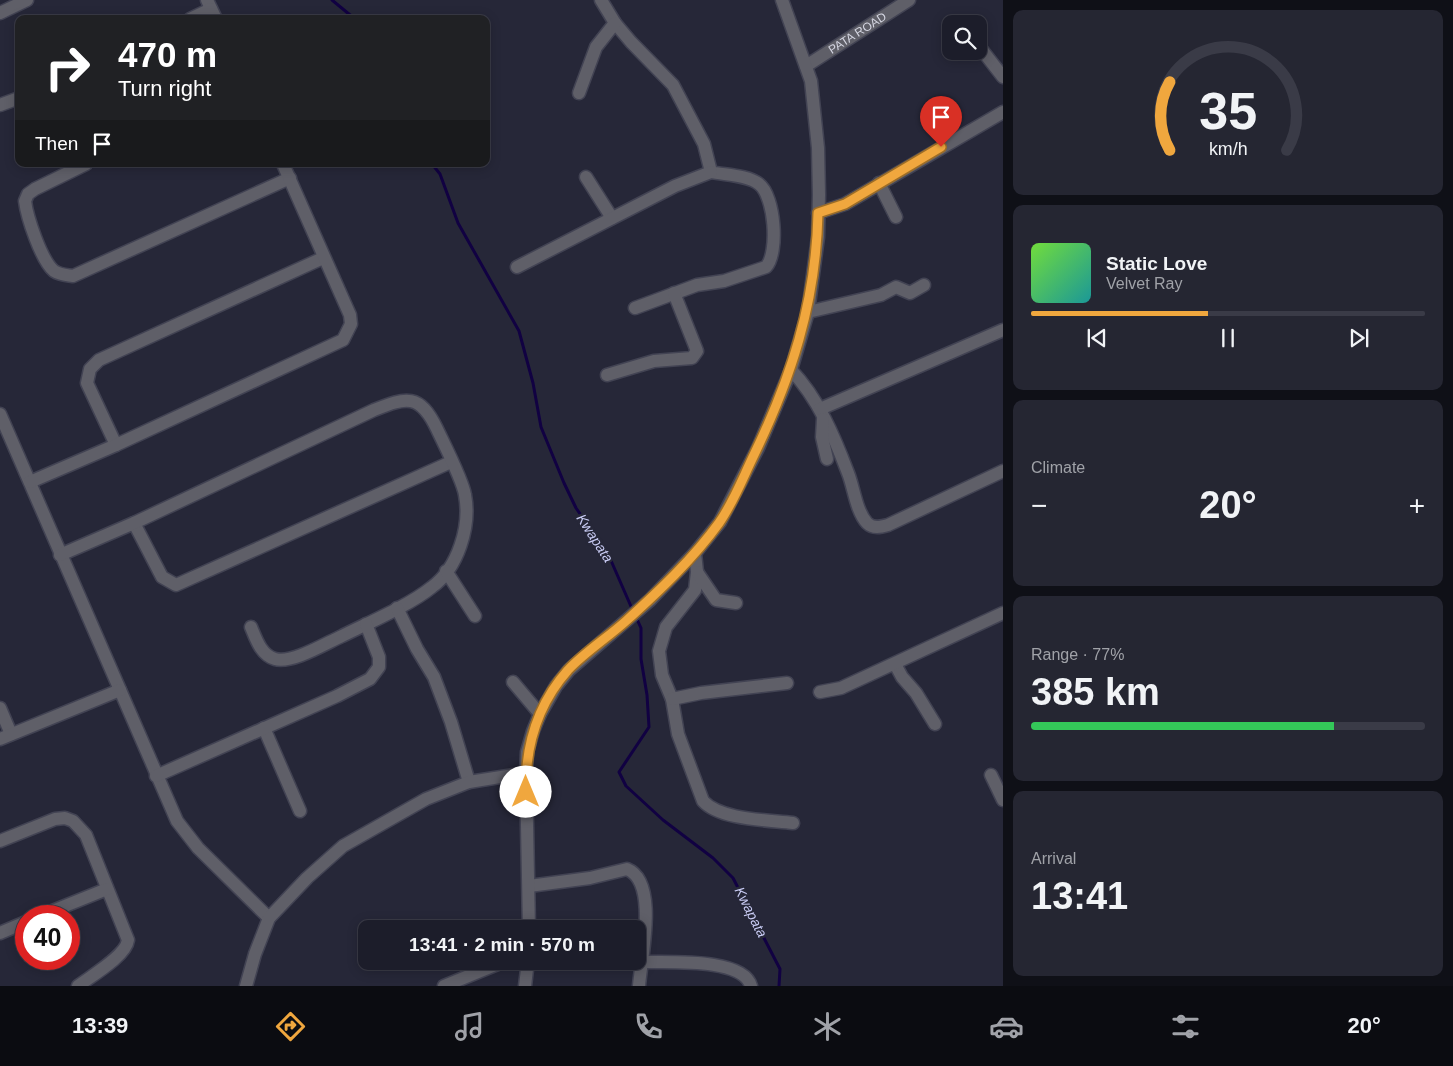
<!DOCTYPE html>
<meta charset="utf-8">
<style>
:root{--surface:#1c1d2a;--page:#252632;--text:#f1f3f6;--muted:#a0a2a8;--line:#3a3b47;--accent:#f0a73e}
body{margin:0;font-family:Helvetica,sans-serif;background:var(--page);color:var(--text);height:100vh;display:flex;flex-direction:column;font-size:19px;white-space:nowrap}
*{box-sizing:border-box;margin:0}
p{font-size:16px;color:var(--muted)}
.icon{flex:none;width:28px;height:28px;fill:none;stroke:currentColor;stroke-width:2;stroke-linecap:round;stroke-linejoin:round}
.map{position:relative;flex:1;overflow:hidden}
.side{display:flex;flex-direction:column;gap:10px;padding:10px;background:#0f1017;width:450px}
.side>*{flex:none}
.top-card{position:absolute;left:15px;top:15px;width:475px;height:152px;border-radius:10px;box-shadow:0 2px 12px #0003,0 0 0 1px var(--line);background:#202124;color:#fff;overflow:hidden}
.buttons{position:absolute;left:942px;top:15px;display:grid;gap:10px}
.buttons a{display:grid;place-items:center;width:45px;height:45px;border-radius:10px;background:var(--surface);box-shadow:0 2px 12px #0003,0 0 0 1px var(--line);font-size:25px}
.speed{position:absolute;left:15px;top:905px;display:flex;gap:10px;font-size:25px;font-weight:700;text-align:center}
.speed>*{display:grid;place-content:center;width:65px;height:65px;border-radius:50%;background:var(--surface);box-shadow:0 2px 12px #0003,0 0 0 1px var(--line);line-height:1}
.speed .limit{border:8px solid #d22;background:#fff;color:#111}
.pin{position:absolute;display:grid;place-items:center;width:42px;height:42px;color:#fff;margin:-51px -21px;border-radius:50% 50% 50% 0;rotate:-45deg;box-shadow:0 0 5px #0007}
.pin .icon{rotate:45deg}
.me{position:absolute;width:55px;margin:-28px;rotate:0deg;stroke-linejoin:round;filter:drop-shadow(0 0 4px #0008)}
.turn{display:flex;align-items:center;gap:18px;height:105px;padding:0 20px;font-size:22px}
.turn .icon{width:65px;height:65px;stroke-width:2.5}
.turn b{display:block;font-size:35px;line-height:42px}
.then{display:flex;align-items:center;height:48px;padding:0 20px;background:#0003;gap:10px;font-size:19px}
.big{font-size:38px;font-weight:800;line-height:1.1}
.side .card{flex:1;display:flex;flex-direction:column;justify-content:center;gap:8px;min-width:0;padding:0 18px;border-radius:10px;background:var(--page)}
.side .dial{align-items:center;gap:0}
.dial svg{height:130px;overflow:visible;fill:none;stroke:var(--line);stroke-width:7;stroke-linecap:round;text-anchor:middle}
.dial text{fill:var(--text);stroke:none}
.song{display:flex;align-items:center;gap:15px}
.cover{width:60px;height:60px;border-radius:8px;background:linear-gradient(135deg,hsl(100 70% 55%),hsl(180 70% 35%))}
.played{height:5px;border-radius:2px;background:linear-gradient(90deg,var(--accent) 45%,var(--line) 45%)}
.keys{display:flex;justify-content:space-around;direction:ltr}
.heat{display:flex;justify-content:space-between;align-items:center;font-size:28px;direction:ltr}
.charge{height:8px;border-radius:4px;background:linear-gradient(90deg,#34c759 77%,var(--line) 0)}
.trip{position:absolute;left:358px;top:920px;width:288px;height:50px;border-radius:10px;background:var(--surface);box-shadow:0 2px 12px #0003,0 0 0 1px var(--line);font-weight:800;line-height:50px;text-align:center}
.dock{display:flex;height:80px;justify-content:space-around;align-items:center;background:#0b0c11;color:var(--muted)}
.dock .icon{width:35px;height:35px}
.dock .selected{color:var(--accent)}
.dock b{font-size:22px;color:var(--text)}
main{display:flex;flex:1;min-height:0}
.map>svg:first-child{display:block}
.lines{fill:none;stroke-linecap:round;stroke-linejoin:round}
.stream{stroke:#110142;stroke-width:3}
.minor-casing{stroke:#424353;stroke-width:15}
.minor{stroke:#5f5f68;stroke-width:12}
.route-casing{stroke:#9c6d28;stroke-width:12}
.route{stroke:#f0a73e;stroke-width:9}
.labels{text-anchor:middle;dominant-baseline:central;stroke-width:5;stroke-linejoin:round;paint-order:stroke}
.street-label{font-size:12px;fill:#d4d5e1;stroke:#262738}
.water-label{font-size:14px;font-style:italic;fill:#c9ccf4;stroke:#262738}
</style>
<main>
<div class="map">
<svg width="1003" height="986" viewBox="0 0 1003 986">
<rect width="100%" height="100%" fill="#262738"/>
<g class="lines">
<path class="stream" d="M332,0L355,19
M432,164L440,174L458,223L519,331L533,383L541,427L564,483L576,508L609,556L633,611
M636,617L641,628V659L647,695L649,727L619,772L626,786L663,820L713,858L733,878L780,969L779,986"/>
<defs>
<g id="minor">
<path d="M207,0L216,19"/>
<path d="M601,0L615,23L631,42L673,85L704,144L711,172C725,175 748,175 759,184C775,196 779,253 766,267L724,281L697,285L635,308"/>
<path d="M0,13L27,0"/>
<path d="M190,19L211,9"/>
<path d="M982,50L1003,77"/>
<path id="s1" d="M806,66L909,0"/>
<path d="M579,93L596,47L615,23"/>
<path d="M0,105L19,98"/>
<path d="M86,164L35,189L28,194L25,201C27,217 41,260 54,271C60,275 67,275 73,276L290,178"/>
<path d="M586,177L612,218"/>
<path d="M879,183L896,217"/>
<path d="M818,213L845,204L1003,112"/>
<path d="M517,267L675,186L711,172"/>
<path d="M808,312L881,295L896,287L910,293L924,285"/>
<path d="M791,370C818,398 834,436 848,473C854,488 856,511 867,523C873,529 881,527 888,525L1003,471"/>
<path d="M607,375L654,361L692,358L697,351L674,293"/>
<path d="M820,409L1003,330"/>
<path d="M0,414L177,821L198,848L269,918"/>
<path d="M823,419L822,437L827,459"/>
<path d="M116,445L87,383L90,369L99,360L323,258"/>
<path d="M30,482L116,445L343,340L351,324L350,315L283,164"/>
<path d="M134,523L162,577L176,585L451,462"/>
<path d="M695,553L697,572L695,590L666,627L659,651L662,675L672,699L678,734L703,801C720,820 768,820 793,823"/>
<path d="M60,555L134,523L374,410C406,397 420,393 437,429C444,444 463,481 465,495C471,526 458,568 432,587C410,605 368,623 342,636C326,643 292,664 275,659C261,655 256,639 251,627"/>
<path d="M446,571L475,616"/>
<path d="M697,572L716,600L736,603"/>
<path d="M397,608L417,649L434,677L451,722L469,782"/>
<path d="M895,664L902,677L916,693L935,724"/>
<path d="M513,682L540,714"/>
<path d="M820,692L841,688L1003,613"/>
<path d="M672,699L701,693L787,683"/>
<path d="M0,708L11,734"/>
<path d="M264,728L300,811"/>
<path d="M0,739L120,690"/>
<path d="M991,775L1003,800"/>
<path d="M156,776L337,696L370,679L379,667V657L366,624"/>
<path d="M0,841L55,819L65,818L73,821L86,835L128,940C126,956 91,976 78,986"/>
<path d="M529,886L590,878L627,869C659,882 641,958 639,986"/>
<path d="M40,916L107,889"/>
<path d="M529,929L526,773L527,752L533,731L540,714L556,686L569,670L650,600L695,553L720,522L758,448L791,370L808,312L818,237L819,195L818,148L811,81L782,0"/>
<path d="M0,933L26,922"/>
<path d="M641,962C665,963 743,957 751,986"/>
<path d="M246,986L255,954L269,918L307,878L343,846L426,799L469,782L526,773"/>
<path d="M444,986L505,961"/>
<path d="M525,986L528,961"/>
</g>
</defs>
<use href="#minor" class="minor-casing"/>
<use href="#minor" class="minor"/>
</g>
<g class="lines">
<defs>
<path id="route" d="M526,792C525,746 537,705 568,670C585,652 607,638 626,621C659,591 693,559 719,523C733,503 742,480 752,459C791,379 816,303 818,213L845,204L941,147"/>
</defs>
<use href="#route" class="route-casing"/>
<use href="#route" class="route"/>
</g>
<g class="labels">
<g class="street-label">
<text stroke="none"><textPath href="#s1" startOffset="61">PATA ROAD</textPath></text>
</g>
<g class="water-label">
<text transform="translate(595 538) rotate(57)">Kwapata</text>
<text transform="translate(751 912) rotate(63)">Kwapata</text>
</g>
</g>
</svg>
<div class="buttons">
<a><svg class="icon" aria-label="search" viewBox="0 0 24 24"><circle cx="10" cy="10" r="6"/><path d="M15 15l6 6"/></svg></a>
</div>
<div class="speed"><div class="limit">40</div></div>
<div class="pin" style="left:941px;top:147px;background:#d93025"><svg class="icon" aria-label="arrive" viewBox="0 0 24 24"><path d="M6 21V4h12l-3 4 3 4H6"/></svg></div>
<svg class="me" style="left:526px;top:792px" viewBox="-20 -20 40 40"><circle r="19" fill="#fff"/><path d="M0-13L10 11 0 6-10 11z" fill="#f0a73e"/></svg>
<div class="trip">13:41 · 2 min · 570 m</div>
<div class="top-card">
<div class="turn"><svg class="icon" aria-label="right" viewBox="0 0 24 24"><path d="M7 20v-9h11M14 6l5 5-5 5"/></svg><div><b>470 m</b>Turn right</div></div>
<div class="then">Then<svg class="icon" aria-label="arrive" viewBox="0 0 24 24"><path d="M6 21V4h12l-3 4 3 4H6"/></svg></div>
</div>
</div>
<section class="side">
<div class="card dial"><svg viewBox="0 0 100 80">
<path d="M14 69A42 42 0 1 1 86 69"/>
<path d="M14 69A42 42 0 0 1 14 27" stroke="#f0a73e"/>
<text x="50" y="56" font-size="32" font-weight="700">35</text>
<text x="50" y="72" font-size="11">km/h</text>
</svg></div>
<div class="card">
<div class="song"><i class="cover"></i><div><b>Static Love</b><p>Velvet Ray</p></div></div>
<div class="played"></div>
<div class="keys"><svg class="icon" aria-label="previous" viewBox="0 0 24 24"><path d="M18 5L8 12l10 7zM5 5v14"/></svg><svg class="icon" aria-label="pause" viewBox="0 0 24 24"><path d="M8 5v14M16 5v14"/></svg><svg class="icon" aria-label="next" viewBox="0 0 24 24"><path d="M6 5l10 7-10 7zM19 5v14"/></svg></div>
</div>
<div class="card"><p>Climate</p>
<div class="heat"><a>−</a><b class="big">20°</b><a>+</a></div>
</div>
<div class="card"><p>Range · 77%</p><b class="big">385 km</b><div class="charge"></div></div>
<div class="card"><p>Arrival</p><b class="big">13:41</b></div>
</section>
</main>
<nav class="dock">
<b>13:39</b>
<svg class="icon selected" aria-label="directions" viewBox="0 0 24 24"><path d="M12 3l9 9-9 9-9-9zM9 14v-3h6M13 9l2 2-2 2"/></svg>
<svg class="icon" aria-label="music" viewBox="0 0 24 24"><path d="M9 18V5l10-2v13"/><circle cx="6" cy="18" r="3"/><circle cx="16" cy="16" r="3"/></svg>
<svg class="icon" aria-label="phone" viewBox="0 0 24 24"><path d="M5 4h4l2 5-3 2q2 4 5 5l2-3 5 2v4C11 20 4 13 5 4z"/></svg>
<svg class="icon" aria-label="climate" viewBox="0 0 24 24"><path d="M12 3v18M4 7l16 10M4 17L20 7"/></svg>
<svg class="icon" aria-label="car" viewBox="0 0 24 24"><path d="M5 17H2v-5l4-1 3-4h7l3 4 3 1v5h-3M9 17h6M6 11h13"/><circle cx="7" cy="17" r="2"/><circle cx="17" cy="17" r="2"/></svg>
<svg class="icon" aria-label="filters" viewBox="0 0 24 24"><path d="M4 7h16M4 17h16"/><circle cx="9" cy="7" r="2"/><circle cx="15" cy="17" r="2"/></svg>
<b>20°</b>
</nav>
